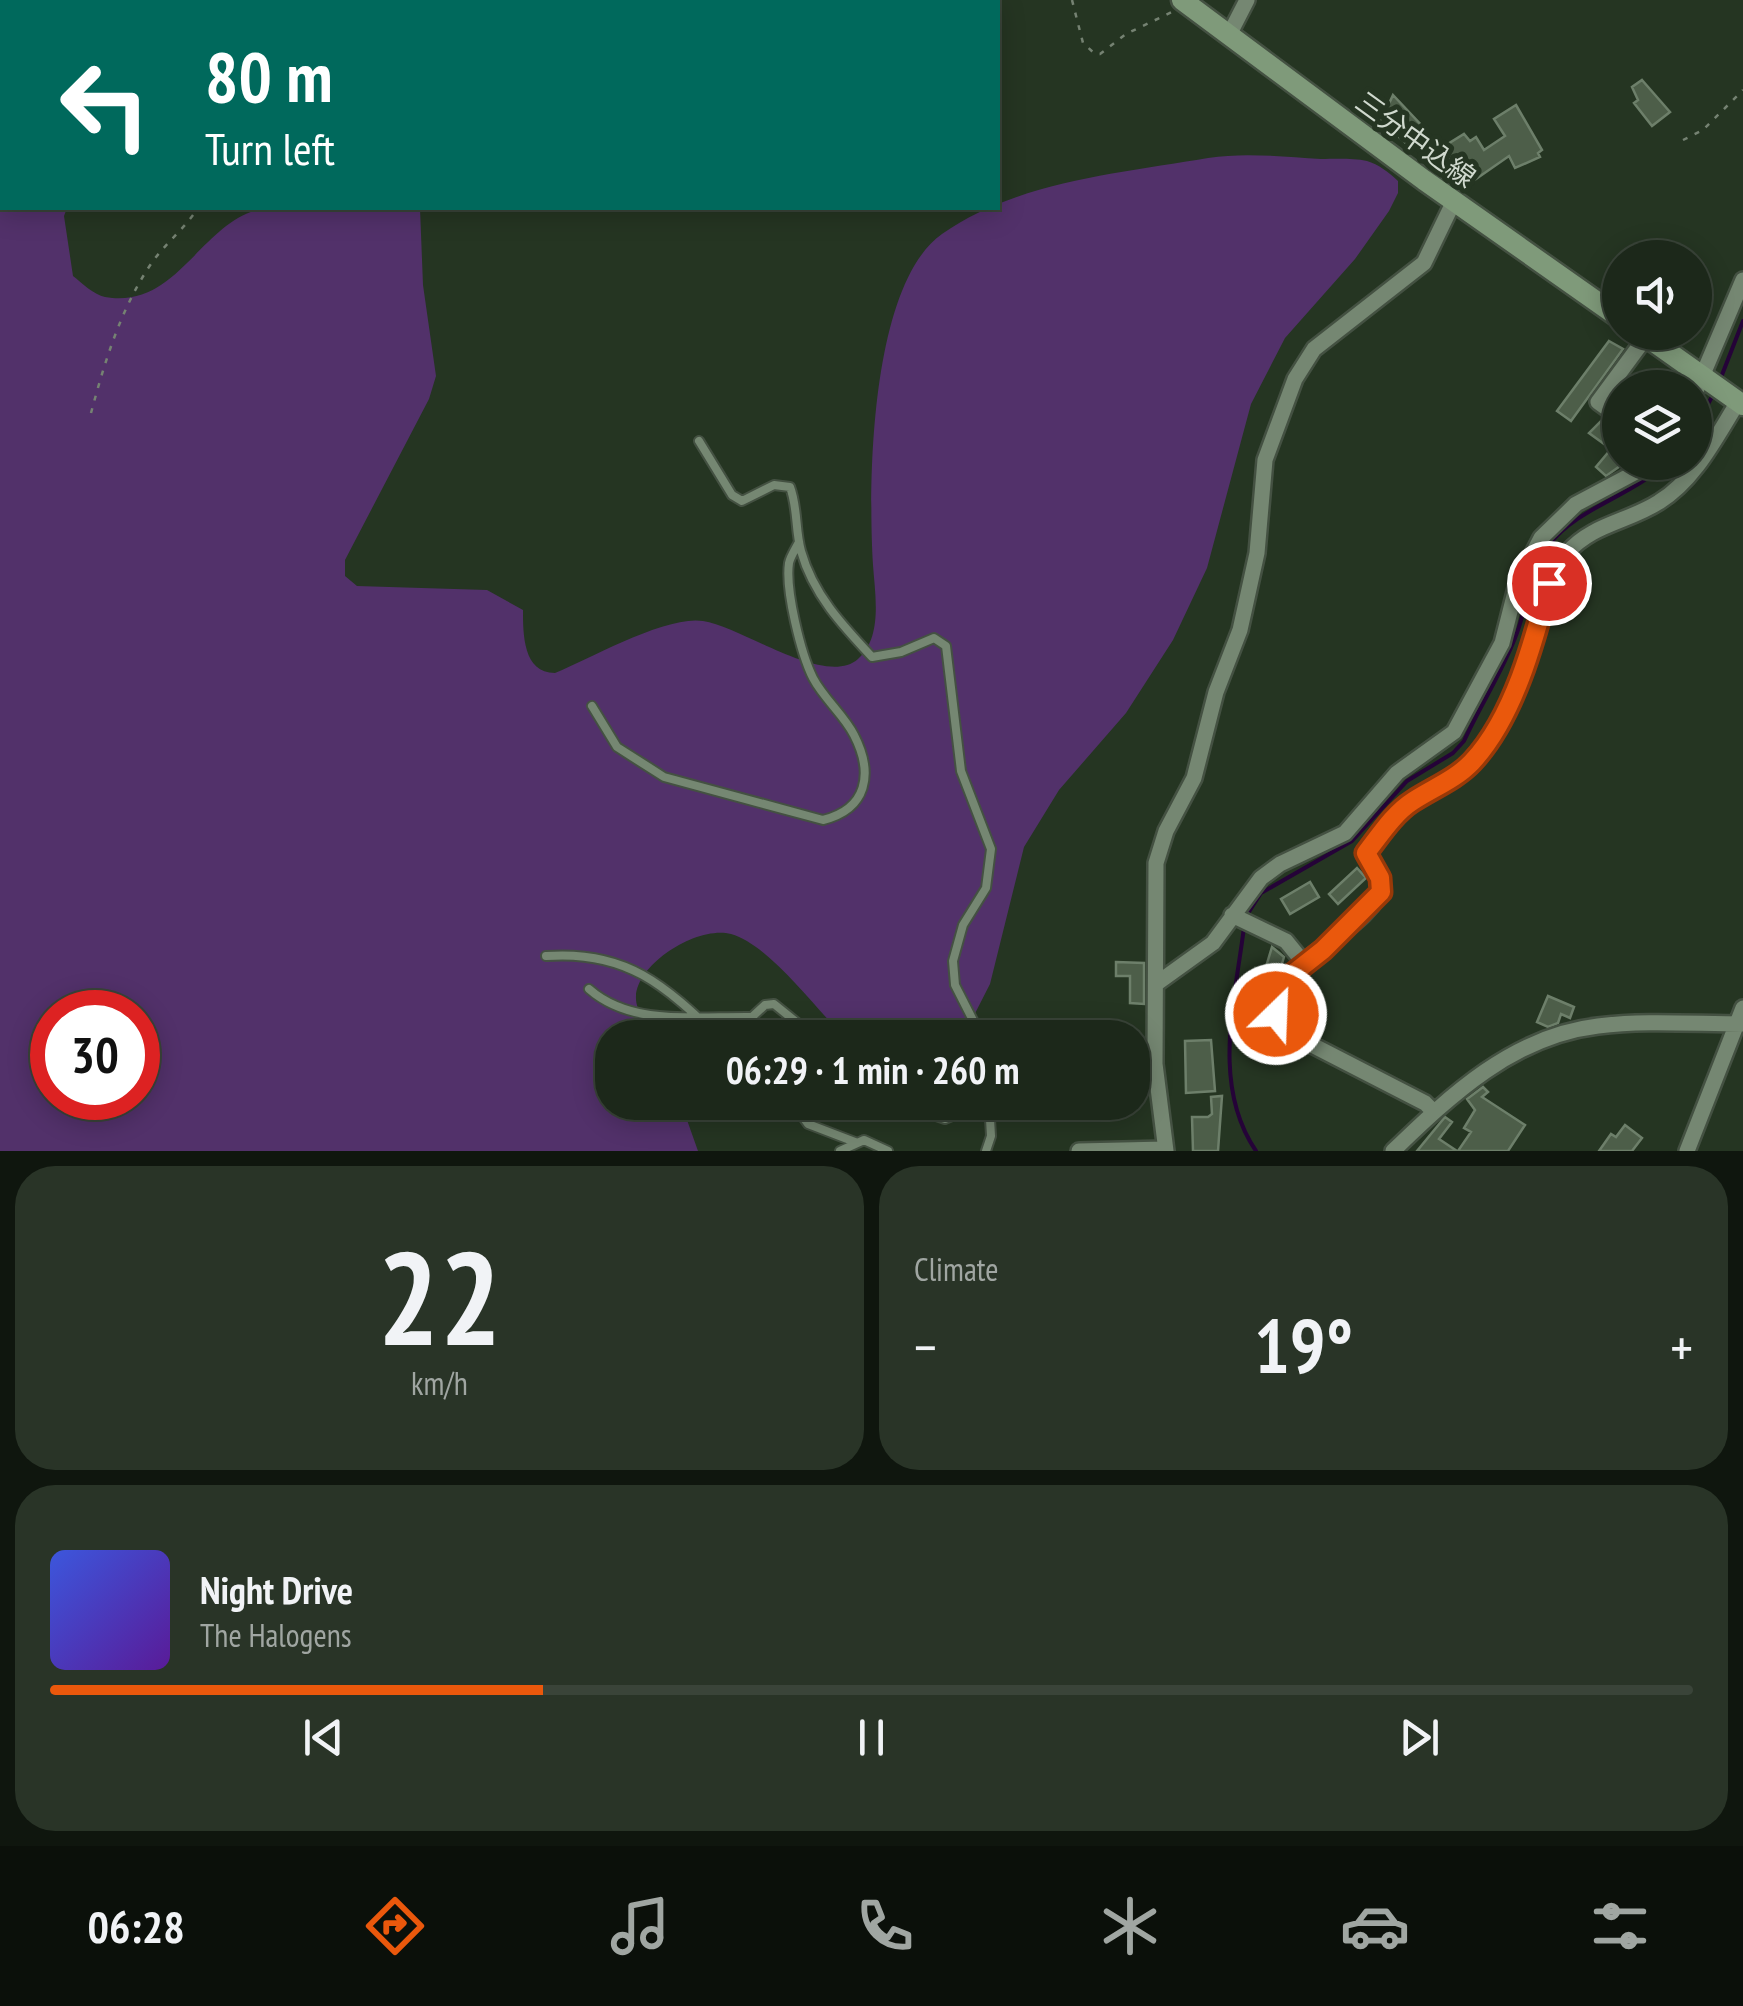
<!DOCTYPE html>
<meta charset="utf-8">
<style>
:root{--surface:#1c281a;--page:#293427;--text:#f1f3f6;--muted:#a0a6a2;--line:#3a4439;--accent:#ea580c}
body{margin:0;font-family:"PT Sans Narrow","Noto Sans JP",sans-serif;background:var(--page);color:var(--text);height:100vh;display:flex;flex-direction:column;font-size:38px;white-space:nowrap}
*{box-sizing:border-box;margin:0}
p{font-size:32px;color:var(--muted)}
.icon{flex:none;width:55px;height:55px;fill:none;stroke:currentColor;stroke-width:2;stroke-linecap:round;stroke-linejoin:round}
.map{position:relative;height:1151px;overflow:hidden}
.sheet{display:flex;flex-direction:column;gap:15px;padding:15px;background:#0f160e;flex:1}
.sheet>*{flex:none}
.guide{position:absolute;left:0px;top:0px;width:1000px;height:210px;box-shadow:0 5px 25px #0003,0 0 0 2px var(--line);background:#00695c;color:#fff;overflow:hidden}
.tools{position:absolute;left:1602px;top:240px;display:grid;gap:20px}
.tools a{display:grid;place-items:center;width:110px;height:110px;border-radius:50%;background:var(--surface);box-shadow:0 5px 25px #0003,0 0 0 2px var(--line);font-size:50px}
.speed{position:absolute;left:30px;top:990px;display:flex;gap:20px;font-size:50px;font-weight:700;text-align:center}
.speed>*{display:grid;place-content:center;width:130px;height:130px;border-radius:50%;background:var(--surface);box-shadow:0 5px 25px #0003,0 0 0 2px var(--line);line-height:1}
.speed .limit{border:15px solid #d22;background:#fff;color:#111}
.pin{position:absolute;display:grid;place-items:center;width:85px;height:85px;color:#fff;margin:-42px;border:5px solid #fff;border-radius:50%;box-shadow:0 2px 10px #0007}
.me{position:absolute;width:110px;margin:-55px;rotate:24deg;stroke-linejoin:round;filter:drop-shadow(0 0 8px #0008)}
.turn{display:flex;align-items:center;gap:35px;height:210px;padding:0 40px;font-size:45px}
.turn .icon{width:130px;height:130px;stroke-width:2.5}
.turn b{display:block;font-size:70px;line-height:85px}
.big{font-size:75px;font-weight:600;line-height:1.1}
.sheet .card{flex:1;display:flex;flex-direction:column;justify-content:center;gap:15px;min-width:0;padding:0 35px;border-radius:40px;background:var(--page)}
.sheet .dial{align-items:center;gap:0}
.dial b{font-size:130px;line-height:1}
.song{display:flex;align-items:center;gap:30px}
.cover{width:120px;height:120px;border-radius:15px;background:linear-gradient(135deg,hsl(230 70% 55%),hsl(270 70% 35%))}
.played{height:10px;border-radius:5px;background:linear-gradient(90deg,var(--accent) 30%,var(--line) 30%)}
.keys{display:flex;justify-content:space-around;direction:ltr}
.heat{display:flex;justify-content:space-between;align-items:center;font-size:55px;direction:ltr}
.sheet .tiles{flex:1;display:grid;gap:15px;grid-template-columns:1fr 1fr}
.card:last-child{grid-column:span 2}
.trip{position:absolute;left:595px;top:1020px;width:555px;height:100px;border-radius:40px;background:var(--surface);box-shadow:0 5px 25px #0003,0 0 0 2px var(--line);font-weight:600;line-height:100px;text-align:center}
.tab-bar{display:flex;height:160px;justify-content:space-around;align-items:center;background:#0b100a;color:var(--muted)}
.tab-bar .icon{width:70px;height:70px}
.tab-bar .current{color:var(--accent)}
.tab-bar b{font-size:45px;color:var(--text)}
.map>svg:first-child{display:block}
.green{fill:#52316a;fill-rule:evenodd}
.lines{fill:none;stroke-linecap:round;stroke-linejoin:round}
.stream{stroke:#250338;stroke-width:4}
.building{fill:#4d5e49;stroke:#6d7f6a;stroke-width:2.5}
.lane-casing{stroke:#445142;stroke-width:12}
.street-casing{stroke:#445142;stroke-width:20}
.secondary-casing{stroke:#445142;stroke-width:25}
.path{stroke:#758272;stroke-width:2.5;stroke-dasharray:5 8;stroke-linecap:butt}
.lane{stroke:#758772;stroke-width:8}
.street{stroke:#758772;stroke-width:15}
.secondary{stroke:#7f9a7a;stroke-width:20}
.route-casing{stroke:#983908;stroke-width:25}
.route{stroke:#ea580c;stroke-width:18}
.labels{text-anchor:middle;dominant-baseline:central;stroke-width:10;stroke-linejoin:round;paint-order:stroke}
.street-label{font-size:28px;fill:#d0d9ce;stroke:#253522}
</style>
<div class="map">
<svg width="1743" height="1151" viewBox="0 0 1743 1151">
<rect width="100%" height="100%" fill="#253522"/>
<path class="green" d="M0,0H222L2,2V208H67L64,216L73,276C82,283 94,295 105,297C180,310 201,217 267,208C311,201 374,208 420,208L423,285L436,376L429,399L345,560V576L357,586L487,590L523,610C523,634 523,673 555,673C591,658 667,615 703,621C743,627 825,688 858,659C883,637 875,595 873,565C868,484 870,285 942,234C1015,182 1120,173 1208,158C1246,152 1283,157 1321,159C1335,159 1353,158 1367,161C1378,164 1390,173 1398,181V193L1389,211L1355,259L1285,338L1251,404L1207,568L1173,640L1126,713L1059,790L1024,847L990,984L963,1037H845C815,1009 770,945 731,934C699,925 638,962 636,996C635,1011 648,1025 656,1037L612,1038V1102L681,1103L698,1151H0ZM52,1012H138V1098H52Z"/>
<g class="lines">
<path class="stream" d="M1720,380L1743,321
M1695,428L1714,393
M1245,918L1261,893L1352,841L1407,781L1453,753L1464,741C1480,706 1501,674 1515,638C1528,607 1527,574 1549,545C1578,507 1633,496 1667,462
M1244,927C1235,1001 1211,1085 1256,1151"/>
</g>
<path class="building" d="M1642,80L1670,112L1652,126L1634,103L1638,100L1632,87Z
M1393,95L1425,129L1408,145L1381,121Z
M1516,105L1542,150L1538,153L1540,157L1515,168L1509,156L1463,188L1439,156L1446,152L1443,147L1464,134L1470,141L1476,137L1484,150L1505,136L1494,119Z
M1609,341L1623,349L1571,421L1557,411Z
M1603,419L1620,429V466L1606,476L1596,467L1611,449L1589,433Z
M1357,868L1366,878L1338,904L1329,894Z
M1310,882L1319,897L1290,914L1281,899Z
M1272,947L1284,957L1280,970L1277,969L1265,1001L1250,998L1255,968L1265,970Z
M1116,962L1144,963V1004L1130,1003V976H1116Z
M1548,996L1574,1007L1570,1018L1561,1014L1558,1023L1548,1027L1537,1022Z
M1211,1040L1215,1091L1186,1093L1185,1041Z
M1483,1087L1488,1092L1482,1097L1525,1125L1508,1151H1458L1471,1132L1464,1128L1475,1110L1467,1099Z
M1222,1096L1218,1151H1193L1192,1117H1208L1212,1114L1211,1097Z
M1445,1117L1452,1122L1439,1139L1457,1151H1417Z
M1625,1125L1642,1138L1632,1151H1599L1611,1134L1616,1137Z"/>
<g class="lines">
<defs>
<path id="lane" d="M699,441L732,495L742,501L774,485L790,487C798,508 795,530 801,551C813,594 842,625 872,657L901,652L934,638L946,646L961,771L991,849L986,888L963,925L953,961L955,985L982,1038
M592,706L617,747L664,777L823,820C867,809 874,774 854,735C844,715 824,699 813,678C801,654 785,590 789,563C790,557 796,548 799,542
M546,956C627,950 664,985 720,1038
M589,989C632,1027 698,1016 752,1017L765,1005L774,1004L816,1038
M792,1102L808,1124L855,1142
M896,1102L945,1119L959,1113L965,1102
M840,1151L864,1140L888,1151
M986,1151L991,1136L989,1102"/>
<path id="street" d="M554,2V0
M625,2L626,0
M1229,35L1247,0
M1695,393L1743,280
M1620,418L1598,402L1646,337
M1232,915L1286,941L1303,962
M1156,984L1213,943L1261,878L1280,864L1345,833L1397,773L1454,732L1502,643L1517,584L1541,538L1576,504L1655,462
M1434,1112L1425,1103L1281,1029C1245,971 1373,934 1382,885L1366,853C1378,837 1391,819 1406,807C1432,785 1463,776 1483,747C1504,717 1521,679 1533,645C1544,614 1544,579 1567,553C1592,524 1628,522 1659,502C1695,480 1716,437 1738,402
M1079,1151L1165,1149
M1166,1151L1155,1064L1156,863L1166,831L1194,778L1216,692L1240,630L1257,553L1265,460L1295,379L1314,349L1424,263L1454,201
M1393,1151C1451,1095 1513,1036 1598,1026C1645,1020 1695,1024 1743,1024
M1687,1151L1743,1008"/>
<path id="secondary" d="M1182,0L1424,180L1620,318
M1640,332L1743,405"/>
</defs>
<use href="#lane" class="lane-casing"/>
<use href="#street" class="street-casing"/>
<use href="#secondary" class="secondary-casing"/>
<path class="path" d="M1072,0L1083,43L1094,53L1100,54L1126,34L1172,12
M325,2L327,0
M1683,140L1703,130L1743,90
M91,413C105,361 121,307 153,261C167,242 185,228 198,208"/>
<use href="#lane" class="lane"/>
<use href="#street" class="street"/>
<use href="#secondary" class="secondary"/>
</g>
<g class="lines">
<defs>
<path id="route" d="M1276,1014L1281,987L1290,976L1323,950L1381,892L1380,878L1366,853C1380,835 1394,813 1413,801C1433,788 1456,779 1472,762C1514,717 1534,641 1549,583"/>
</defs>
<use href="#route" class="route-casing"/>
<use href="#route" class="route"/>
</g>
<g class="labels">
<g class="street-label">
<text transform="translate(1416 139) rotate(36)">三分中込線</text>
</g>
</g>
</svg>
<div class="tools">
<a><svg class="icon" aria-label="sound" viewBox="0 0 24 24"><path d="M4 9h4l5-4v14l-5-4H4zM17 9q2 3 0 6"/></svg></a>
<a><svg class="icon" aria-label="layers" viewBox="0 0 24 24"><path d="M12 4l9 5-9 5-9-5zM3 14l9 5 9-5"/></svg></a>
</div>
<div class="speed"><div class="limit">30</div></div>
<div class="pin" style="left:1549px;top:583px;background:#d93025"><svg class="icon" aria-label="arrive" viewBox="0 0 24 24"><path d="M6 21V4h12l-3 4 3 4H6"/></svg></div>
<svg class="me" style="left:1276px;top:1014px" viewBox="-20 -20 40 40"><circle r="17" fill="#ea580c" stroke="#fff" stroke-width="3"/><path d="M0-11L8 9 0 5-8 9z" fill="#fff"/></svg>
<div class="trip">06:29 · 1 min · 260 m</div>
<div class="guide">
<div class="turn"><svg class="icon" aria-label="left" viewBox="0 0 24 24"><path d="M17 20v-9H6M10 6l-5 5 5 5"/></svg><div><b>80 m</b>Turn left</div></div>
</div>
</div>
<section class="sheet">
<div class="tiles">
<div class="card dial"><b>22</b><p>km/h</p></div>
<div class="card"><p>Climate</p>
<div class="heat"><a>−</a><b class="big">19°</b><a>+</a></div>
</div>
<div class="card">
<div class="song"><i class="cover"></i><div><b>Night Drive</b><p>The Halogens</p></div></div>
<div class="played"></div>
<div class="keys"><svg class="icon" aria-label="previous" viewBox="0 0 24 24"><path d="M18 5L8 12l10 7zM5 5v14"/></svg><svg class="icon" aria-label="pause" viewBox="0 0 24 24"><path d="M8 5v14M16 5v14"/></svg><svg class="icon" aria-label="next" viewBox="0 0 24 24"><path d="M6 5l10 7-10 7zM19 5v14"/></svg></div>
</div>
</div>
</section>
<nav class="tab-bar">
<b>06:28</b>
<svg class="icon current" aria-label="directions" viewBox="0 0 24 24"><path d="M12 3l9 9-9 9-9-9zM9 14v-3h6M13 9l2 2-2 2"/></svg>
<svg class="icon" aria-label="music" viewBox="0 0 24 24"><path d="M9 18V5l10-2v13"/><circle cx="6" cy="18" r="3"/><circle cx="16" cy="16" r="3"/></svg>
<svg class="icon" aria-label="phone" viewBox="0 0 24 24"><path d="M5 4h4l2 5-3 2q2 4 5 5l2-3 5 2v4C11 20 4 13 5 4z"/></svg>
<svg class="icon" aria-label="climate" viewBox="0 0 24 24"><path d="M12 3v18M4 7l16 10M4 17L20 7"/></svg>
<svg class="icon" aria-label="car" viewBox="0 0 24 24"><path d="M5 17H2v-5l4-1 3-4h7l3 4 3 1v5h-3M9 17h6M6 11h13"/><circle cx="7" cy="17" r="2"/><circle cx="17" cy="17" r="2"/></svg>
<svg class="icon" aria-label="filters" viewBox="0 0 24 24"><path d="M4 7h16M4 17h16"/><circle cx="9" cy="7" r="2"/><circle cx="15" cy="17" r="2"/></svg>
</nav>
